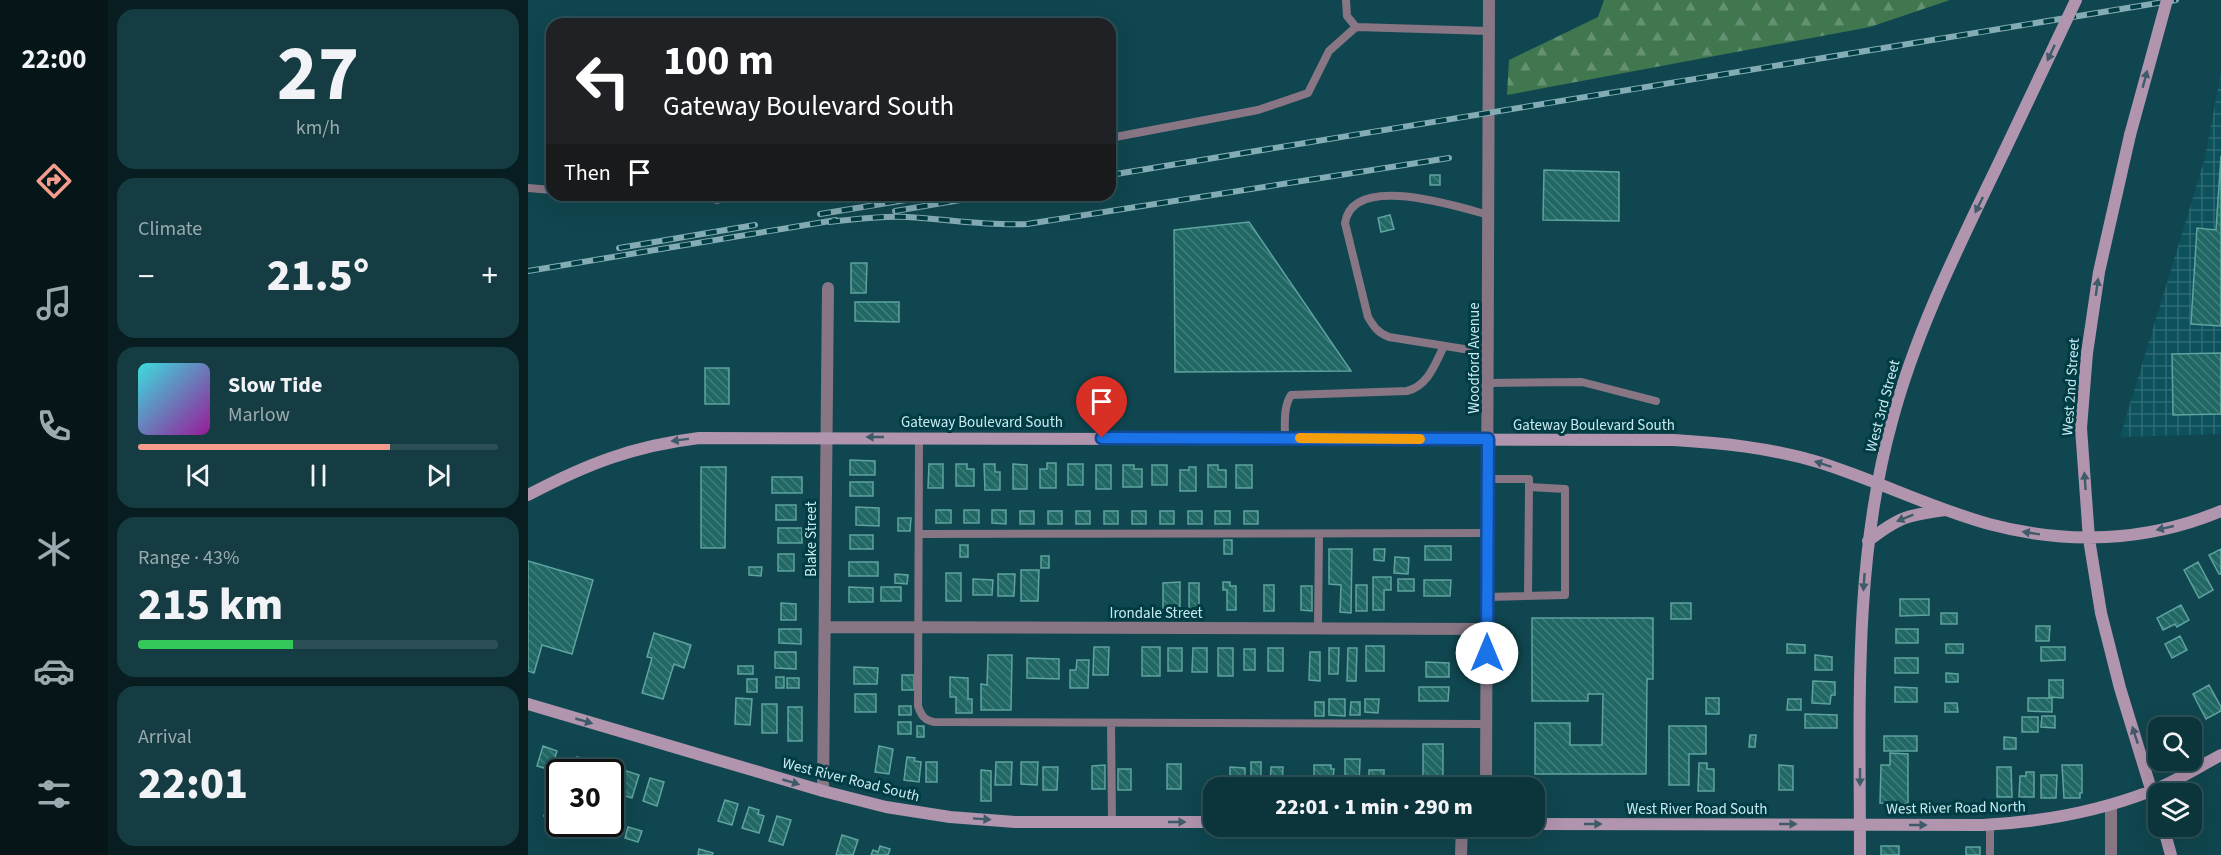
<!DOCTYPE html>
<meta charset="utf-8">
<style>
:root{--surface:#0c343b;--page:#153c42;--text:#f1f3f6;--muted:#9aaaaf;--line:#2c4f55;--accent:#f59d8d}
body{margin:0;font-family:"Source Sans 3",sans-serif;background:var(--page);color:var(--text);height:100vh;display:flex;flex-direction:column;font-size:22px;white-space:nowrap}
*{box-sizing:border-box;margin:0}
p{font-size:20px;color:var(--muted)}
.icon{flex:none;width:33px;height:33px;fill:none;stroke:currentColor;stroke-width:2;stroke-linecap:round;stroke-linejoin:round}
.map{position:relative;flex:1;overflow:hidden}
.details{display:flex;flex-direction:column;gap:9px;padding:9px;background:#071d20;width:420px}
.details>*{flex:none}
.hud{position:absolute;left:18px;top:18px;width:570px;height:183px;border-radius:18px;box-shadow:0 6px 24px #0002,0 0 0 2px var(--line);background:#202124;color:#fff;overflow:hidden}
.buttons{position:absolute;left:1620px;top:717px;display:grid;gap:12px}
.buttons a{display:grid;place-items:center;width:54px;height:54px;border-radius:12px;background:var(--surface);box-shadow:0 6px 24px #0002,0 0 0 2px var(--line);font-size:30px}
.speed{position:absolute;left:18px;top:759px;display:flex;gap:12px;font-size:30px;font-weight:700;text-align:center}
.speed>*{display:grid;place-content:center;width:78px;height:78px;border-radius:50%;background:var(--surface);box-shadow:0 6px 24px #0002,0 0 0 2px var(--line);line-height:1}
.speed .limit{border:3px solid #111;border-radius:9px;background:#fff;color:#111}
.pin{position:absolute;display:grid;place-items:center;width:51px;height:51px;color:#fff;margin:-62px -26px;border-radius:50% 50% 50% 0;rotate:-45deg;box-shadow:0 0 6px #0007}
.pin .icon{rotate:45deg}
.me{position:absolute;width:66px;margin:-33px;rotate:0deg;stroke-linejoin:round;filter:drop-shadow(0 0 4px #0008)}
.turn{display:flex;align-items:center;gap:21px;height:126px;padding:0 18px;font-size:27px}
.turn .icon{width:78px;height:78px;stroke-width:2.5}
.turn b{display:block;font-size:42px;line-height:51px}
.then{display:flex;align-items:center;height:57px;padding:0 18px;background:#0003;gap:12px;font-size:22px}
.big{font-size:45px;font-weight:800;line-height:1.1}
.details .card{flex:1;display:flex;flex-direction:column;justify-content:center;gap:9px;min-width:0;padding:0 21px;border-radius:18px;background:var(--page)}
.details .dial{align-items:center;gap:0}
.dial b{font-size:78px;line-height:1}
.song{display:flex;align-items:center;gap:18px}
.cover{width:72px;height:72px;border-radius:9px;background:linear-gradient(135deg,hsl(180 70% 55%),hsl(300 70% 35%))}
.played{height:6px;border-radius:3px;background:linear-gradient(90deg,var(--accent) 70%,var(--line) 70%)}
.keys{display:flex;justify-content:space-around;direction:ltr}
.heat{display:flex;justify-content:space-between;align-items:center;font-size:33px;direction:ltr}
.charge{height:9px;border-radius:4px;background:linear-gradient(90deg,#34c759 43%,var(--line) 0)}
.trip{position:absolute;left:675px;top:777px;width:342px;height:60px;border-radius:18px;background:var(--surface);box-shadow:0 6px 24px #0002,0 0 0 2px var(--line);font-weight:800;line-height:60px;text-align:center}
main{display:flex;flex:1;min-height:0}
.menu{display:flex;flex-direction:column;width:108px;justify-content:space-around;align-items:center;background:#051518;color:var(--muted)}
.menu .icon{width:42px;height:42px}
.menu .current{color:var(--accent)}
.menu b{font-size:27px;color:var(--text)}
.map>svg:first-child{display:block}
.industrial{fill:url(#industrial-grid)}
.forest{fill:url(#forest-firs)}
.building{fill:url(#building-back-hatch);stroke:#5ea39f;stroke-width:1.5}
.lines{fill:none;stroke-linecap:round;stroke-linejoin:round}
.lane{stroke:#887685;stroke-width:8}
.street{stroke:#887685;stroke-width:12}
.secondary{stroke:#b194ad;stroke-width:12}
.rail-casing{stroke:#84acb4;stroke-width:6}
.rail{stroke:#003c44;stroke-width:4;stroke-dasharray:11;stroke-linecap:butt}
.secondary-bridge{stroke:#b194ad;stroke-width:12}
.oneway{fill:#3e5b69}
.route-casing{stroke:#114b97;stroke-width:15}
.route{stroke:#1a73e8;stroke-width:10}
.slow{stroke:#f59e0b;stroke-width:10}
.labels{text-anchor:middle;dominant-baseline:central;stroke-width:6;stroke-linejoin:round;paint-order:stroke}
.street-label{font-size:15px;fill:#caeaf1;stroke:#003c44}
</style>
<main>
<nav class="menu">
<b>22:00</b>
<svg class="icon current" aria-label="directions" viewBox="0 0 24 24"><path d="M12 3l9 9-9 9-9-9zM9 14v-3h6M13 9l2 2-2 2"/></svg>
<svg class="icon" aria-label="music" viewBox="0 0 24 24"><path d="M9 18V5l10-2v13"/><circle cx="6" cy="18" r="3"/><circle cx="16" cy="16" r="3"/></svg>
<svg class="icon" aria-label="phone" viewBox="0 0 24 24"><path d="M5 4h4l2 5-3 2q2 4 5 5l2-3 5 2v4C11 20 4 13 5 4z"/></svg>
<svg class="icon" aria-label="climate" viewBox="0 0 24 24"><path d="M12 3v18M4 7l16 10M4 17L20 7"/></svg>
<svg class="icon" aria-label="car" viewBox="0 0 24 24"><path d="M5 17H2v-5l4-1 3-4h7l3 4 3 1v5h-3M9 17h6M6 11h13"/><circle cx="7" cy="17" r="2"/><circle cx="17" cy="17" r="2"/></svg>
<svg class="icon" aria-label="filters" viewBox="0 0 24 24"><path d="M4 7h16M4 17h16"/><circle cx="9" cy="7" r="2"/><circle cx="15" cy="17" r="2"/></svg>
</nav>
<section class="details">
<div class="card dial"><b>27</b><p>km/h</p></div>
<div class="card"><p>Climate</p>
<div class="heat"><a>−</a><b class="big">21.5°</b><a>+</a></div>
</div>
<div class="card">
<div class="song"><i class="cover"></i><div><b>Slow Tide</b><p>Marlow</p></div></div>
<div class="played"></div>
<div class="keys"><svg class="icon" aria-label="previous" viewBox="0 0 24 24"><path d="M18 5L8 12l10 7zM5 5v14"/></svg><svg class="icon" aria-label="pause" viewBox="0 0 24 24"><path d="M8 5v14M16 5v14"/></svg><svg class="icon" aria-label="next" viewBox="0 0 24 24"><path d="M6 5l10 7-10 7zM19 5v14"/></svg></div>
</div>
<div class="card"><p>Range · 43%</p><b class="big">215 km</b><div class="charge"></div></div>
<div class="card"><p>Arrival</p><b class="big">22:01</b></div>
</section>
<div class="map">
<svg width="1693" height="855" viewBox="0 0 1693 855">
<defs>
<pattern id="industrial-grid" width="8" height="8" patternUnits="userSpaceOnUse" patternTransform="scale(1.5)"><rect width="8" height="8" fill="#0c515b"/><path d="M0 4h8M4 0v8" fill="none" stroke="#2e6a73"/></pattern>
<pattern id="forest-firs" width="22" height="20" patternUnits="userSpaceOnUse" patternTransform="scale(1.5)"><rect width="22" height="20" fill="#40774e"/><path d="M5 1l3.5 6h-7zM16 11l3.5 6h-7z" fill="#639171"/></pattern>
<pattern id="building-back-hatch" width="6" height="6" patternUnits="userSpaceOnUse" patternTransform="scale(1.5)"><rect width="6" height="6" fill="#216865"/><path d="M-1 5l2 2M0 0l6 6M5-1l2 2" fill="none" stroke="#407e7c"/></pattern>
</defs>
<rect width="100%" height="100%" fill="#10464f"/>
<path class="industrial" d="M1693,72V434L1592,437L1677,158Z"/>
<path class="forest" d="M1076,0H1422L1342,27L979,95L981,60L1070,17Z"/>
<path class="building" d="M1693,156V326L1663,324L1669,228L1688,230Z
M1016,170L1091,172V221L1015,220Z
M902,175H912V185H902Z
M862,215L866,229L853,232L850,218Z
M721,222L823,371L647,372L646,230Z
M323,263H339L338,293H323Z
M327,302H371V322L327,321Z
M1693,353V414L1645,415L1644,354Z
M177,368H201V404H177Z
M322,460L347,461V475H322Z
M519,463H528V488H512V469H519Z
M401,464H415V488H400Z
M428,464H439V469H446V486H428Z
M456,464H467V472H472V490H457Z
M485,464L499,465V489H485Z
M540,464H555V485H540Z
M568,465H583V489H568Z
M595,465H606V469H614V487H595Z
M624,465H639V485H624Z
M680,465H690V470H698V487H680Z
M708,465H724V488H708Z
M173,467H198L197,548H173Z
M661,467H668V491H652V470H661Z
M244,477H274V493H244Z
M322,482H345V496H322Z
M248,505H268V520H248Z
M328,507L351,508V526L328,525Z
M408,510H423V523H408Z
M436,510H451V523H436Z
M464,510H478V524L464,523Z
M492,511H506V524H492Z
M520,511H534V524H520Z
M548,511H562V524H548Z
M576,511H590V524H576Z
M604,511H618V524H604Z
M632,511H646V524H632Z
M660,511H674V524H660Z
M687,511H702V524H687Z
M716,511H730V524H716Z
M370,518H383L382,531H370Z
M250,528H274V543H250Z
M322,535H345V549H322Z
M696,540H704V554H696Z
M432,545H440V557H432Z
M897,546H923V560H897Z
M801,549H824L823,613L812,612L813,585L801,584Z
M846,549H857L856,561L846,560Z
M1693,549V574H1691L1681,555Z
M250,554H266V571H250Z
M513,556H521V568H513Z
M867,557L881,558L880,574L866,573Z
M0,561L65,580L44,654L14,645L6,673L0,671Z
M321,562H350V576H321Z
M1670,562L1685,590L1671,598L1656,570Z
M221,567H234L233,576L221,575Z
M493,570H511L510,601H493Z
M418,573H433V601H418Z
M367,574L380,575L379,584L367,583Z
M470,574H487L486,596H470Z
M845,577H863V590H856V610H845Z
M445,579L465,580L464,595H445Z
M870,579H886V591H870Z
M896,580H923L922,596H896Z
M652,582V610H635V583Z
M695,582H702V586H708V610H699V590H695Z
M661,583H671V611H661Z
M736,585H746V611H736Z
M828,585H839V611H828Z
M773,586H784V611L773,610Z
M321,587L345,588V602H321Z
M353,587H373V601H353Z
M1372,599H1401V615L1372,616Z
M253,603L268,604V620H253Z
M1143,603H1163V619H1143Z
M1653,605L1661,620L1649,627L1647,624L1635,630L1629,618Z
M1413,613H1429V624H1413Z
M1004,618H1125V679H1119L1118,774H1007V723H1042V745H1074L1075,694H1060V701H1004Z
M1508,626H1522L1521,641H1508Z
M251,629H273V644L251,643Z
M1368,629H1390V643H1368Z
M126,633L163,645L156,668L146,664L135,699L114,693L124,658L119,657Z
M1652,636L1659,650L1644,658L1637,644Z
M1259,644L1277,645V653H1259Z
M1418,644H1435V653H1418Z
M838,646H856V671H838Z
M566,647H581L580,675H565Z
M614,647H632V676H614Z
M1513,647H1537V660L1513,661Z
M640,648H654V671H640Z
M665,648H679V672H664Z
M690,648H705V676H690Z
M740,648H755V671H740Z
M801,648H811L810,674H801Z
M820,648H829L828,681H819Z
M716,649H727V670H716Z
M247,652H268V669L247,668Z
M782,652H792V681L781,680Z
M460,655H484L483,710H453V684L459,685Z
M1287,655L1304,657V670H1287Z
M499,658L531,659V679L499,678Z
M1367,658H1390V673H1367Z
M549,660H561L560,688H542V670H548Z
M898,662L921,663V677H898Z
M210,666H225V674H210Z
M326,667L350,668L349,684H326Z
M1418,673L1430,674V682H1418Z
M374,675H386V690H374Z
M248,677H256V688H248Z
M422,677L440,678V699H444V713H428V697H422Z
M259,678H271V688H259Z
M219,679H229V692H219Z
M1521,680H1535V698L1521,697Z
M1285,681L1307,682V695H1303L1302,704L1284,703Z
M1681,685L1693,707V711L1678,719L1665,694Z
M891,687H921L920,701H891Z
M1367,687L1389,688V702H1367Z
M327,694H348V712H327Z
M208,698L224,699L222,725L207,724Z
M1178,698H1191V714H1178Z
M1500,698H1524V712L1500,711Z
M801,699H817V716L801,715Z
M837,699H851L850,713L837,712Z
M1260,699H1273V710H1259Z
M787,702H796V716H787Z
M823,702H832V715H822Z
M1417,703H1429L1430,712H1417Z
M234,704H249V733H234Z
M371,706H383V715H371Z
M260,707H274V741H260Z
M1277,714L1309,715V728H1277Z
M1514,716H1527V728L1513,727Z
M1634,716L1640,728H1630V738L1624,721Z
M1494,717H1510V732H1494Z
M370,722H383V734H370Z
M389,726H396V737H389Z
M1141,726H1178V754H1161V785H1141Z
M1222,735H1228L1227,747H1221Z
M1356,736H1389V751H1356Z
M1476,737L1488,738V749H1476Z
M895,744H915V785L895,784Z
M15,746L29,751L23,770L9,766Z
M351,746L365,749L361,774L347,772Z
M1362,753L1380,754V804L1352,803L1353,765H1362Z
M49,757L56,759L52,772H36L41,758L48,761Z
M379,757L387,758L386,761L393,762L391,782L376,780Z
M817,759H832L831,786L830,788L817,787Z
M398,762H409V782H398Z
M468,762H484L483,785H467Z
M493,762H510L509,785L493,784Z
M723,762H733V785H723Z
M1171,763H1179V769H1186V791H1170Z
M69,764L83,768L82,772H66Z
M639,764H653V789H639Z
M577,765V789H564V766Z
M786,765H803V769H806L804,788L786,786Z
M1251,765L1265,766V790H1251Z
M1534,765H1554V793H1552V798H1536Z
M515,767H530L529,790H515Z
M702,767L717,768V786H702Z
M743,767H755L754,785H742Z
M1469,767H1483L1484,797H1469Z
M590,769H603V790H590Z
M95,770L111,775L104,798L88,793Z
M453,770L463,771V801H453Z
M841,770H856V786H841Z
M1498,772H1506V797H1491L1492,776H1498Z
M1513,775H1529L1528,798H1513Z
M122,778L136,782L129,806L115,801Z
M197,800L210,804L204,825L190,821Z
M20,805L32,808L30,820L16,816Z
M221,807L231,810L230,814L236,816L231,833L214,828Z
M249,816L263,820L255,845L241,841Z
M82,823L87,824L83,836L70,832L72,824Z
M100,827L114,831L110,842L97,838Z
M314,835L330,840L325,855H308Z
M352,846L362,849L360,855H343L345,850L350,852Z
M1353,846H1371V855H1353Z
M1438,847H1452V855H1438Z
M171,849L185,853L184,855H170Z"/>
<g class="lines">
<path class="lane" d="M818,0L819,16L828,27
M582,138L730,110L780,93L801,51L828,27L961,31
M0,188L24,190
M172,195L189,200L206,195
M961,215C930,207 825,172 817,223L840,317C846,327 850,333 861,337L961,353
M961,383L1054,382L1128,401
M391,437L390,706C393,715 396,720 406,722L959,724
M757,438C757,425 755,407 763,395L879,391C900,386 907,364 916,346
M391,534L960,533
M1000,596L1001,487
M959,597L1037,595V489L1001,487V479H960
M790,629L791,534
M583,723L584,822
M1462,855V825"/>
<path class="street" d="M297,627L959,629
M958,788L961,0
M295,791L300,288
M933,855L934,826
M1583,855V805"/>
<path class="secondary" d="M1602,135L1571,272L1559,353L1553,428L1561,539L1573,613L1592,688L1630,812
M0,495C59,464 105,446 171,438L1146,440C1195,443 1243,448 1290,462C1348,480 1403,508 1461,524C1539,545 1619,542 1693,511
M1340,541C1371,517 1379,515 1417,510
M0,704L295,791L358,807L422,817L487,822H686
M1006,824L1455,825C1513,822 1569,812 1623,791C1647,782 1670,767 1693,755
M1635,826L1643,855
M1332,855C1332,710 1325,562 1364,421C1389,327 1434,240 1476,152"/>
<defs>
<path id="rail" d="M582,175L1648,0
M367,211L462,195
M292,214L378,200
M301,222C327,219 353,216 379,217C419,219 459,226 499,224L921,158
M91,248L227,225
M0,271L308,220"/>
</defs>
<use href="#rail" class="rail-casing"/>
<use href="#rail" class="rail"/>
<path class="secondary-bridge" d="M1602,135L1639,0
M1476,152L1548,0"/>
</g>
<defs><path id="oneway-solid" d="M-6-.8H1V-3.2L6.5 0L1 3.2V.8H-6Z" transform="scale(1.5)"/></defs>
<g class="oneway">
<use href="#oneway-solid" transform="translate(1523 53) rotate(115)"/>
<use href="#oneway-solid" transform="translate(1617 79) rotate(-75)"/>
<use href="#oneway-solid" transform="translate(1451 205) rotate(116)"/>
<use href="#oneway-solid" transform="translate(1569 287) rotate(-82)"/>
<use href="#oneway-solid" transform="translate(347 437) rotate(-180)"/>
<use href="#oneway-solid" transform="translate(152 440) rotate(173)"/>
<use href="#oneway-solid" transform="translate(1295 464) rotate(-162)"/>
<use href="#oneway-solid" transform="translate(1557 481) rotate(-94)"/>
<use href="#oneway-solid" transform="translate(1377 518) rotate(158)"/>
<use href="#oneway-solid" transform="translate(1637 528) rotate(167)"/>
<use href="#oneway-solid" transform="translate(1503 533) rotate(-171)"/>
<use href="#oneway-solid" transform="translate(1336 582) rotate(94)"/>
<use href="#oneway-solid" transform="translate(56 721) rotate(16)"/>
<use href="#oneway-solid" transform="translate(1607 735) rotate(-108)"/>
<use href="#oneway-solid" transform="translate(1332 777) rotate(90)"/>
<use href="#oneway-solid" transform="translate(263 782) rotate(16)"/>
<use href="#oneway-solid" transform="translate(454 819) rotate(4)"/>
<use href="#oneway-solid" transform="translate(649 822)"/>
<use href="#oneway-solid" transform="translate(1065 824)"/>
<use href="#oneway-solid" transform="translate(1260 824)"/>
<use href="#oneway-solid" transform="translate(1390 825)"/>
</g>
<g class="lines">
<defs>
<path id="route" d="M574,438L960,439L959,653"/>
</defs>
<use href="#route" class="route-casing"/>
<use href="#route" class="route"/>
<path class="slow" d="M772,438L892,439"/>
</g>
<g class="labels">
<g class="street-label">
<text transform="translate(946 358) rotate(-90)">Woodford Avenue</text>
<text transform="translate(1543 387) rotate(-86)">West 2nd Street</text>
<text transform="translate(1355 406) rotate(-75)">West 3rd Street</text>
<text x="454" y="422">Gateway Boulevard South</text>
<text x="1066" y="425">Gateway Boulevard South</text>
<text transform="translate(283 539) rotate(-90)">Blake Street</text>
<text x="628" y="613">Irondale Street</text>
<text transform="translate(323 780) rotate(14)">West River Road South</text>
<text transform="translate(1428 808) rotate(-1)">West River Road North</text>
<text x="1169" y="809">West River Road South</text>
</g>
</g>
</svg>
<div class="buttons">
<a><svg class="icon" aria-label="search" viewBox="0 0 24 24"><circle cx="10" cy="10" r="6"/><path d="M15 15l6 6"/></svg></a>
<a><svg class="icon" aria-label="layers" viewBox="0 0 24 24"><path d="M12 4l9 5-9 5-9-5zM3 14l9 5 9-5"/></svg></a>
</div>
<div class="speed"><div class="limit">30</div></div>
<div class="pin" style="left:574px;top:438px;background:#d93025"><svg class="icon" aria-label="arrive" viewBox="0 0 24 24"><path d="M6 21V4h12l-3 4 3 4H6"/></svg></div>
<svg class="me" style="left:959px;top:653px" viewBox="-20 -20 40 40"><circle r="19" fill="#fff"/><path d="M0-13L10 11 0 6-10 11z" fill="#1a73e8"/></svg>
<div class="trip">22:01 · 1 min · 290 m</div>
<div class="hud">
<div class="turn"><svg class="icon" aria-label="left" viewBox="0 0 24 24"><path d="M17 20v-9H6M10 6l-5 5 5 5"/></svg><div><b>100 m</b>Gateway Boulevard South</div></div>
<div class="then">Then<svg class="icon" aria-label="arrive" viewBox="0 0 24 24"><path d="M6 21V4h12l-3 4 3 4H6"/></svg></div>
</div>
</div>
</main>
